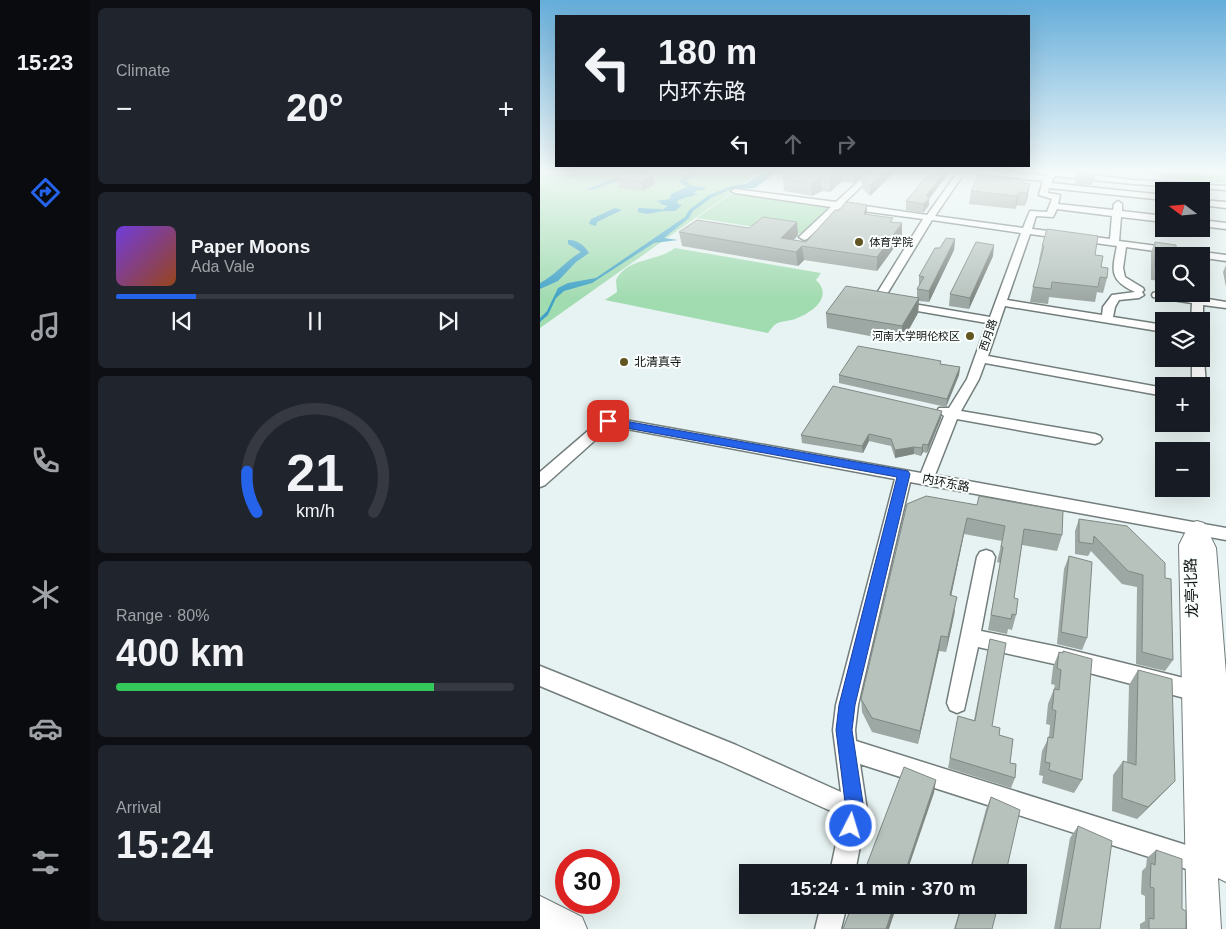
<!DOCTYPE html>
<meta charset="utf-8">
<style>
:root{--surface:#171b24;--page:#20242c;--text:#f1f3f6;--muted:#9ea1a6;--line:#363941;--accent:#2563eb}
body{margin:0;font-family:Helvetica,"Noto Sans SC",sans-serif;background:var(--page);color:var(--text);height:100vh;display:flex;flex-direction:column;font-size:19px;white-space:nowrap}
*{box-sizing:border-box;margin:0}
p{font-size:16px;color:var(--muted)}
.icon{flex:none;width:28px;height:28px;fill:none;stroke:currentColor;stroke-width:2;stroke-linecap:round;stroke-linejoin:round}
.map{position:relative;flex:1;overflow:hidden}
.panel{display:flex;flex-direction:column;gap:8px;padding:8px;background:#0d0f14;width:450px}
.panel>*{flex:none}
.guide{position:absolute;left:15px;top:15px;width:475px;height:152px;border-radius:0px;box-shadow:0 5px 20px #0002;background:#171b24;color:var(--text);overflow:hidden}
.needle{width:32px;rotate:286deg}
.fabs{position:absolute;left:615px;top:182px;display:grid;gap:10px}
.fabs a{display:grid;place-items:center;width:55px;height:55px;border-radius:0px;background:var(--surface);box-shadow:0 5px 20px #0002;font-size:25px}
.speed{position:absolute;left:15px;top:849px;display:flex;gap:10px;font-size:25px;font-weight:700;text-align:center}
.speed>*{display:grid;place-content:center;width:65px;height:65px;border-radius:50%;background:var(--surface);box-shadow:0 5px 20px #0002;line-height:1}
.speed .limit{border:8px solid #d22;background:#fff;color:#111}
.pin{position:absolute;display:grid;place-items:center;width:42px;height:42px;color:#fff;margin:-21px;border-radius:10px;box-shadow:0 2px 8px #0006}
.me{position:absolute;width:55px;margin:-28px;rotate:5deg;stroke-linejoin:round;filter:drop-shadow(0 0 4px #0008)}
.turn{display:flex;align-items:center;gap:18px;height:105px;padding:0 20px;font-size:22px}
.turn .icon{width:65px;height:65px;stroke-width:2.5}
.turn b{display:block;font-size:35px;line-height:42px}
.lanes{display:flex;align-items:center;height:48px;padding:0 20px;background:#0003;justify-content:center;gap:25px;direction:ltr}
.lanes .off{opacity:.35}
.big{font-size:38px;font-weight:600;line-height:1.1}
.panel .widget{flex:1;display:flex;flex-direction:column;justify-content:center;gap:8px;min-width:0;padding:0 18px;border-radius:8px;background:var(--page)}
.panel .dial{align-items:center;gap:0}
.dial svg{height:130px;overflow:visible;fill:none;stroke:var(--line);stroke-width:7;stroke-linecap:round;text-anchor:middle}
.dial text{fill:var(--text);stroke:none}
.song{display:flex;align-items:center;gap:15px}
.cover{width:60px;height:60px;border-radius:8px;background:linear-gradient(135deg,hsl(260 70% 55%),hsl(20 70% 35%))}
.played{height:5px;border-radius:2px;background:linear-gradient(90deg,var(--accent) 20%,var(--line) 20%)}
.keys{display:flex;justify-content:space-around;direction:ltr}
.heat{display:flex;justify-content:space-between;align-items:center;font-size:28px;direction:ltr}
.charge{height:8px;border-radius:4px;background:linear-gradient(90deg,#34c759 80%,var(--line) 0)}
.trip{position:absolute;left:199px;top:864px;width:288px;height:50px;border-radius:0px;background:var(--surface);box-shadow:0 5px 20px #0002;font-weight:600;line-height:50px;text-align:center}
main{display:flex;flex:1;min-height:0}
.dock{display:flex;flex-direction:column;width:90px;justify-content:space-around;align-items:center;background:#090b0e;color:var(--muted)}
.dock .icon{width:35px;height:35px}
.dock .active{color:var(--accent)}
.dock b{font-size:22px;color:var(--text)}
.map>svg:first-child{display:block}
.green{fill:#a1dbb0}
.water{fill:#41a2c6}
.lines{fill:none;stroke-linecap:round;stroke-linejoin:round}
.canal{fill:#41a2c6;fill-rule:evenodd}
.minor-casing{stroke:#727d7c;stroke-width:3}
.major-casing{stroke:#727d7c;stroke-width:2}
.minor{fill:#fff;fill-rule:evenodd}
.major{fill:#fff;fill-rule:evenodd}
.wall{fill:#9da7a3}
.shaded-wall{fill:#808884}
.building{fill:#b7c2bd;stroke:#808884}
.route{fill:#2563eb;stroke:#184099}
.poi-dot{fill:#615522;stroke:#fafffe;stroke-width:2}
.labels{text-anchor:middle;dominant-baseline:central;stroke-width:4;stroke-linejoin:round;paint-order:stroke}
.far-poi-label{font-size:11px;fill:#0e1211;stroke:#fafffe;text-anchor:start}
.far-street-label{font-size:11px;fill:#0e1211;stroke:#fafffe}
.poi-label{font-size:12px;fill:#0e1211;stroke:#fafffe;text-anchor:start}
.street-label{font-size:12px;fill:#0e1211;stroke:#fafffe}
.near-street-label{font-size:15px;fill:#0e1211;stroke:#fafffe}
</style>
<main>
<nav class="dock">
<b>15:23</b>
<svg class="icon active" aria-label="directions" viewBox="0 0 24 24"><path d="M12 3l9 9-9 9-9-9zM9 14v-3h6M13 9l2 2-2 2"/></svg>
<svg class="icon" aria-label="music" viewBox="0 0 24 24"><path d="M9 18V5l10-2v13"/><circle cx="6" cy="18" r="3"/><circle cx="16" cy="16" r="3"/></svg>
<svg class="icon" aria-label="phone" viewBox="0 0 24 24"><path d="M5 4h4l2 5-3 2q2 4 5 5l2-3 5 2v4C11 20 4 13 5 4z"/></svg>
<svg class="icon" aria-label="climate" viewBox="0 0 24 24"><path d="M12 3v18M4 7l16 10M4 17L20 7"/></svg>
<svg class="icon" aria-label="car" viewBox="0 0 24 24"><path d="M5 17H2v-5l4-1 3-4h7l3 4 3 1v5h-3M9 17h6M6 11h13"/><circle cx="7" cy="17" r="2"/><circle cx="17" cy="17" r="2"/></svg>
<svg class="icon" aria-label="filters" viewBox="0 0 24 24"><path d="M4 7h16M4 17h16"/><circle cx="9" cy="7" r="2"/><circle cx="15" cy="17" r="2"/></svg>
</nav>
<section class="panel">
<div class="widget"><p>Climate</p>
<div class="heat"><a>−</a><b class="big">20°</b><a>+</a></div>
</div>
<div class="widget">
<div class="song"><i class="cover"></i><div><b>Paper Moons</b><p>Ada Vale</p></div></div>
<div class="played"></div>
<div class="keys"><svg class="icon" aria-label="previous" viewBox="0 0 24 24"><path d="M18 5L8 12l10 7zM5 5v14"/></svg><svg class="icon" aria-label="pause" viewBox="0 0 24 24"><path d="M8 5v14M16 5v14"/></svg><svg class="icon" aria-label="next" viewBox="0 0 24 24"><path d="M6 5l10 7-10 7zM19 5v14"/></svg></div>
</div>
<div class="widget dial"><svg viewBox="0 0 100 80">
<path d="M14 69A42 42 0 1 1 86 69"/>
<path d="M14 69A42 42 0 0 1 8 44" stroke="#2563eb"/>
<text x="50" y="56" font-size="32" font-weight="700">21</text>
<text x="50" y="72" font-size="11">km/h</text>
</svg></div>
<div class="widget"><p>Range · 80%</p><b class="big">400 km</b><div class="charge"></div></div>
<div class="widget"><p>Arrival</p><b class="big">15:24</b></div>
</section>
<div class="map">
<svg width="686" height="929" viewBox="0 0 686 929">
<rect width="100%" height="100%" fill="#e7f3f2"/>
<path class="green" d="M0,170H223L0,328Z
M619,170H686V183L619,177Z
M192,193L290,207L261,234L157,218Z
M135,248L281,273L276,280C294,297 272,313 255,319C249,321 240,321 236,324C233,326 230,330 228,333L65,300L77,292L76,280C88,257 117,262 135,248Z"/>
<path class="water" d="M225,170H236L234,174L215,188L191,189L171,198L153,211L149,218L124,238L138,240L114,243L52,283L24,291L16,298L8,315L0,322V318L7,311L18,288L28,283L56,278L145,217L149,210L169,195L192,186L205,184L219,176Z
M147,185L167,188L164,190H158L153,193L159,194L138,200L137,204L142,205L135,211H120L128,206L120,204V202L116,201L130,199L131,194L147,187Z"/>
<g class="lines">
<path class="canal" d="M98,170H107L52,190L47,189Z
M153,170H160L146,181L150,185L149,186H145L139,181Z
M75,208L82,210L57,222L56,226L49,224L51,219Z
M98,208L120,209L124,211L107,214L98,212Z
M28,240C37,239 45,246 49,253L36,262L18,281L0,289V283C16,275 25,261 41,252L28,244Z"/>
<defs>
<path id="minor" d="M331,170H339L304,203L387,215L419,170H446L506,176L511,170H519L518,171L593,180L686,186V190L593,184L515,176L511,183L624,195V200L509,188L508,193L520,195L518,204L573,210L574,204L578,201L582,204V211L624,216V222L581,217L579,241L686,255V261L586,247L583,268L585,277L603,288L604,290L602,292L604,295L599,298L579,300L575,307L573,317L624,325V332L465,306L448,356L624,388V396L445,363L439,379L421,411L555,434L560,436L562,439L560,442L555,444L417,419L395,475L686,528V540L370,482L318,705L315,730L316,741L662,850L671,853L674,862L671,871L662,874L320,764L327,810L315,872H290L302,816L180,761L0,686V666L196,745L301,792L293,730L296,705L355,479L71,426L5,485L0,487V472L63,418L68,417L381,473L404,416L397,411L399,408H409L427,379L447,323L337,304L332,301L383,219L300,208L267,239L264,240L259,237L261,235L291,207L195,193L191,191L195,189L296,202ZM425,172L503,181L499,195L512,199L507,212L490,211L483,228L395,216ZM517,209L572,216L570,239L492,229L496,216L513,217ZM392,220L481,233L450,317L344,299ZM490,234L577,246C572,271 569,280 595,292L572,295L563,307L562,315L467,300Z
M661,200L686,202V208L661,205Z
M661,220L686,223V229L661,226Z
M617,292L652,297V294L661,292L662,298L686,302V308L663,305V321L661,323V321H651L652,303L613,297L612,295L613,293Z
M661,356L664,359L666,386L661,389V386H652V359H661Z
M446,550L452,552L455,557L441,631L519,647L656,681L663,684L666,691L663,698L656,701L519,665L438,647L424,710L417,713L410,710L407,703L437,557L440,552Z
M281,905H307L301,929H275Z"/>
<path id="major" d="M657,521L664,523L676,548L686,674V882L678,878L681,929H647L639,545L650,523Z
M0,896L42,917L47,929H0Z"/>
</defs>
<use href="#minor" class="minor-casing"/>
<use href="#major" class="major-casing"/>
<use href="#minor" class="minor"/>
<use href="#major" class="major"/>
</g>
<path class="wall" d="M253,170H328L314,183L302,182V181L290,192L282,191L272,196L244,191L243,178Z
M330,170H357L330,196L322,188V178Z
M392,170H411L389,199V205L383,213L366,210V201Z
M491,170H505L503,174L491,172Z
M539,170H556L555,174L538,172Z
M554,175L552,185L535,184L536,177Z
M76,178L115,184L103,191L79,188Z
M484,180L483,183L488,196L485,206L477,205L475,209L429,204L431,191Z
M327,205V214L353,222L362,237L337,271L264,260L258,266L142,246L139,232L209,228L257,222L258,235L254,240L266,242L299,210Z
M415,239L414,250L389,302L379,301L378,313L362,342L287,328L286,313L377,297V289L379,287V276L400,248Z
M615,242L624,256V281L611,280V252Z
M502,246L555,255L567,278L563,293L557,292L555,302L509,297L508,304L490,302L493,287L500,260H499Z
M453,256L429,309L409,306L410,294Z
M686,265V287L683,272Z
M401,364L420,367L419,375L406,407L299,383V375Z
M401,418L387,453L383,452L381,456L374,454L355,458L351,446L329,441L323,453L262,443L261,435Z
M367,504L522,535L517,551L482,545L474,598L476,615L472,630L468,629L467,634L448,630L460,563L457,562L462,541L424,534L411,596L415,612L412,625L406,652L399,651L378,744L332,732L322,712L321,699Z
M539,519L625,578L633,660L625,671L596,664L597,587L582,584L551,551L548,556L535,554V531Z
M529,556L547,638L542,650L517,644L524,569Z
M450,639L452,726L459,735L475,778L471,788L408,768L418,716L434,720Z
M523,651L542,780L534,793L502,783L503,776L499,775L502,751L509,737L510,725L506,724L508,704L514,689L515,685L511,684L513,667L519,652L523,653Z
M598,670L635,781L597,819L572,811L573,775L583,761L587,763L589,685Z
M451,797L466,872H429L446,809Z
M538,826L560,929H514L530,838Z
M616,850L642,909L646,929H600V924L605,921V896L601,894L602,871L606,867L607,858Z
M421,905H458L452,929H414Z"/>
<path class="shaded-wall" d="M299,170H305L301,171L302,181L290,192L289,179Z
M316,170H328L314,183V172Z
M346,170H357L330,196V185Z
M406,170H411L389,199V205L383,213L384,204L386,196Z
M113,175L115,184L103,191L101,182Z
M281,178L282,191L272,196L271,183Z
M490,184L488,196L485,206L487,193Z
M479,192L477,205L475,209L477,196Z
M327,205V218L324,214Z
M257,222L258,235L244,250L241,238Z
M362,223V237L337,271V257Z
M415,239L414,250L389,302V291Z
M454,245L453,256L429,309L430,298Z
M262,246L264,260L258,266L256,252Z
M379,298L378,313L362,342V326Z
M420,367L419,375L406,407L407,399Z
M402,411L401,418L387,453L388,445Z
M329,434V441L323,453L322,446Z
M383,444V452L381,456L382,448Z
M374,447V454L355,458V450Z
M427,518L424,534L408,611L410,595Z
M417,597L412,625L406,652L408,637Z
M401,636L399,651L378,744L380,731Z
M396,780L394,793L367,872H365Z
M635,781L597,819L608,807Z
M354,905H357L349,929H346Z"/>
<path class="building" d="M253,170H299L289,179L281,178L271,183L243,178Z
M302,170H316L314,172L301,171Z
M330,170H346L330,185L322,178Z
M392,170H406L386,196L390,197L384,204L366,201Z
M89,171L113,175L101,182L76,178Z
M537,174L554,175V179L536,177Z
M439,175L484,180L483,183L490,184L487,193L479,192L477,196L431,191Z
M306,202L327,205L324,214L353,218L350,222L362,223L337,257L262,246L256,252L139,232L157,220L209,228L223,217L257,222L241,238L266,242L295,210H299Z
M507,229L558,236L555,255L563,256L561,267L568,268L567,278L560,277L558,287L512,282L511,289L493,287L504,246H502Z
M406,238L415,239L389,291L377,289L384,277L379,276L395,248H400Z
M436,242L454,245L430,298L410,294Z
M615,242L636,245V256H624V270L615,269Z
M306,286L379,298L362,326L286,313Z
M318,346L401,361L400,364L420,367L407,399L299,375Z
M293,386L402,411L388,445L383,444L382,448L374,447L355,450L351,439L329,434L322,446L261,435Z
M386,496L437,505L439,496L523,511L522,535L484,529L474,598L478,599L476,615L472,614L471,619L451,615L463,547H461L465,526L427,518L410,595L417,597L414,609L408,637L401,636L380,731L332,718L321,699L367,504Z
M539,519L587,526L625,563V578L631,579L633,660L602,652L603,575L588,571L554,536L553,544L539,542Z
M529,556L552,562L547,638L521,632Z
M450,639L466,643L452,726L460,728L459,735L473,739L470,763L476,764L475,778L410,758L418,716L435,721Z
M523,651L552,659L542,780L509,770L510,763L505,762L508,737L513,738L516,711L512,709L513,703L514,689L519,690L521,670L517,668L519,652L523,653Z
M598,670L632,679L635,781L608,807L582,798L583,761L596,765Z
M364,767L396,780L365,872H324Z
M451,797L480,810L466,872H430Z
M538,826L572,841L560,929H520Z
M616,850L642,859V909L646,911V929H609V918L614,919V888L610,887L611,863L615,865Z
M312,905H354L346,929H303Z
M422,905H458L452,929H415Z"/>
<linearGradient id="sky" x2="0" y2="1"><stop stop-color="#65adda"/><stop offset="0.57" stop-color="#f4faf9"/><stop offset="1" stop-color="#f4faf9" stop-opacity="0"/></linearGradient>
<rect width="686" height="300" fill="url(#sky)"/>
<path class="route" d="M68,418L368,471L370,474L315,705L312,730L324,810L318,832L311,835L305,832L302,826L306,810L296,730L299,705L357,477L64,424L63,421Z"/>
<g class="poi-dot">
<circle cx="319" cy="242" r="5"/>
<circle cx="430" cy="336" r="5"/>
<circle cx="84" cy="362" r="5"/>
</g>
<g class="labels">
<g class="far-poi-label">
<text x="329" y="242">体育学院</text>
<text x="420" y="336" text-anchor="end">河南大学明伦校区</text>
</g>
<g class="far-street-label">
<text transform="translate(448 335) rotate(-71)">西月路</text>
</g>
<g class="poi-label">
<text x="94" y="362">北清真寺</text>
</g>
<g class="street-label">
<text transform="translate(406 483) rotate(11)">内环东路</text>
</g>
<g class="near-street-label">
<text transform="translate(651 588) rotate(-92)">龙亭北路</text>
</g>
</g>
</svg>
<div class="fabs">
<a><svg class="needle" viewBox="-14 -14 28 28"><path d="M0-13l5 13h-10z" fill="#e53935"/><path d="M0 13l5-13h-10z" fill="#9ea1a6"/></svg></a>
<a><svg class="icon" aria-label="search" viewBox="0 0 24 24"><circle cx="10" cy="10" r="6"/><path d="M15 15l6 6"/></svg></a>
<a><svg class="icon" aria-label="layers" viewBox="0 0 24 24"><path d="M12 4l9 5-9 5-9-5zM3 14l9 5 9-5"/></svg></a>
<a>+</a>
<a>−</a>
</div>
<div class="speed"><div class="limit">30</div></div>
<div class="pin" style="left:68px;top:421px;background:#d93025"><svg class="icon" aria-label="arrive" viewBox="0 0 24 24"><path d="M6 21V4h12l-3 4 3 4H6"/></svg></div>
<svg class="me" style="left:311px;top:826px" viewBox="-20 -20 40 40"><circle r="17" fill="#2563eb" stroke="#fff" stroke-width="3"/><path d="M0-11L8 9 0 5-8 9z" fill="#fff"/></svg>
<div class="trip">15:24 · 1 min · 370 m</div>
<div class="guide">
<div class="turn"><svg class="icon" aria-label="left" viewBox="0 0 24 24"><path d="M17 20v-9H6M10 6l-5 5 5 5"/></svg><div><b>180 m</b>内环东路</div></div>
<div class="lanes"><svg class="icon" aria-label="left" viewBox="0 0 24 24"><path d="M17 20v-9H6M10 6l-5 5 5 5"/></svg><svg class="icon off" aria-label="ahead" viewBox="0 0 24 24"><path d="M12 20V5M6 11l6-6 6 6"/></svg><svg class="icon off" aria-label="right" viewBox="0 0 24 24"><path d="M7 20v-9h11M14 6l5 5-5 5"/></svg></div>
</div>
</div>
</main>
